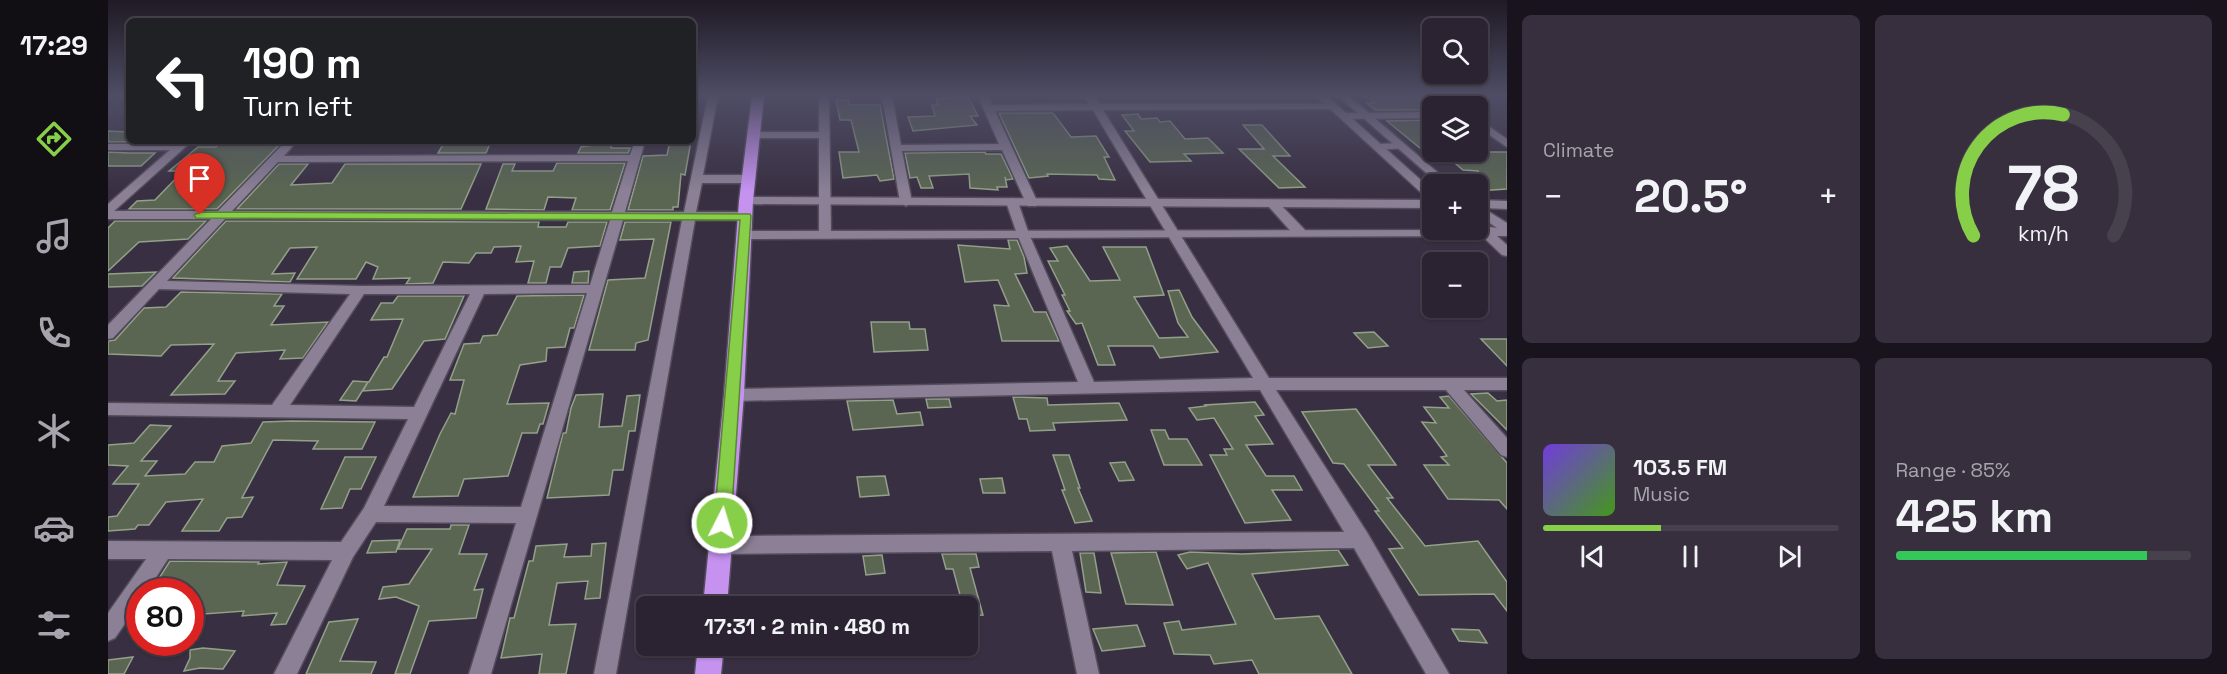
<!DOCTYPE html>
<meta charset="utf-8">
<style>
:root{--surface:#2b2332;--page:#372f3e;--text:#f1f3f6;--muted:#a6a4ac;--line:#47404d;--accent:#88cf49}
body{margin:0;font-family:"Space Grotesk",sans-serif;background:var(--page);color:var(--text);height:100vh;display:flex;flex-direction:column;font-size:22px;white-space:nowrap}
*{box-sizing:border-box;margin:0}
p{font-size:20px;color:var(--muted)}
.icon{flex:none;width:33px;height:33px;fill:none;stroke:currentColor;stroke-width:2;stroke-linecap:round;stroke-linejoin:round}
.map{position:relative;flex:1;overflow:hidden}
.side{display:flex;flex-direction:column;gap:15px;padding:15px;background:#18131c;width:720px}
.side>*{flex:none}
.top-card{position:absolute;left:18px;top:18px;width:570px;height:126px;border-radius:9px;box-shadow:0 2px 4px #0004,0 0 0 2px var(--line);background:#202124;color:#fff;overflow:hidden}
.fabs{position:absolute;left:1314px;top:18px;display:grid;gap:12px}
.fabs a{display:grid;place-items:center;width:66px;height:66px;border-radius:9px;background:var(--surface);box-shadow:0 2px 4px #0004,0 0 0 2px var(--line);font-size:30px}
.speed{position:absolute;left:18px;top:578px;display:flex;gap:12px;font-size:30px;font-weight:700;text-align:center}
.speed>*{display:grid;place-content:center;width:78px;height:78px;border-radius:50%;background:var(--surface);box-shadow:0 2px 4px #0004,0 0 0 2px var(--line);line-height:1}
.speed .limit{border:9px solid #d22;background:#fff;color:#111}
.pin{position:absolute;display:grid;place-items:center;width:51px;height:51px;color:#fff;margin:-62px -26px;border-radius:50% 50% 50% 0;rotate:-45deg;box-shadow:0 0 6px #0007}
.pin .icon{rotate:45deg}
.me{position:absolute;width:66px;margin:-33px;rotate:5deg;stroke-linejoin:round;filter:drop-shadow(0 0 4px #0008)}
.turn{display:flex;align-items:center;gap:21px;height:126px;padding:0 18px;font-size:27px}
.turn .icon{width:78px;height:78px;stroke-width:2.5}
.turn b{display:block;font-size:42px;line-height:51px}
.big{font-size:45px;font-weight:800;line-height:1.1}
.side .card{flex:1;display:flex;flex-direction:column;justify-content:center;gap:9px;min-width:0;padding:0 21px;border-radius:9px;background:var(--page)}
.side .dial{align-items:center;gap:0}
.dial svg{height:156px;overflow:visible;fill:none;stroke:var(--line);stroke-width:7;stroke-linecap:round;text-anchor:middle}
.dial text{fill:var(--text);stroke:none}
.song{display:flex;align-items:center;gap:18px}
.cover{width:72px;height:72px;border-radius:9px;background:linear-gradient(135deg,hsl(260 70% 55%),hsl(100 70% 35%))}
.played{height:6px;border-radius:3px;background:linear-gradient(90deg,var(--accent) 40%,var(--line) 40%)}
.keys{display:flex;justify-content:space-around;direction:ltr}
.heat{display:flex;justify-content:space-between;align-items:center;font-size:33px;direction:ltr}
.charge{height:9px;border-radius:4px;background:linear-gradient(90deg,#34c759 85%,var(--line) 0)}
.side .tiles{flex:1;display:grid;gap:15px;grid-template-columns:repeat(2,1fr)}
.trip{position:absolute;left:528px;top:596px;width:342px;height:60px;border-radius:9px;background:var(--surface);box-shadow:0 2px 4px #0004,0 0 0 2px var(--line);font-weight:800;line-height:60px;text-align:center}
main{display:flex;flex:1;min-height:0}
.dock{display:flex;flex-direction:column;width:108px;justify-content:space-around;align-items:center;background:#110e14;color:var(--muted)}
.dock .icon{width:42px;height:42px}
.dock .current{color:var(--accent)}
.dock b{font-size:27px;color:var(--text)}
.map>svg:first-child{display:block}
.building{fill:#5a6652;stroke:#93a08a;stroke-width:1.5}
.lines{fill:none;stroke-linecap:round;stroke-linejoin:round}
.street-casing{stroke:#544c5b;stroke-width:3}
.secondary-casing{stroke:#544c5b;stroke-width:3}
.highway-casing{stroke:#544c5b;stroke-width:3}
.street{fill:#8b8096;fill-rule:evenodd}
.secondary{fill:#8b8096;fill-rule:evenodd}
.highway{fill:#c592f0;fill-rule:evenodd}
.route{fill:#88cf49;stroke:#58872f;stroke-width:1.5}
</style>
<main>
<nav class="dock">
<b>17:29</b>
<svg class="icon current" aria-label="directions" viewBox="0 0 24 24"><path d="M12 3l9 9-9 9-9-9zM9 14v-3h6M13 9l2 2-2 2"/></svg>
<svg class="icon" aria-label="music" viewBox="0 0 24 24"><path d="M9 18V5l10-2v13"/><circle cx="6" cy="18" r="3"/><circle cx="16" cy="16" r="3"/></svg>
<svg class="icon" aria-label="phone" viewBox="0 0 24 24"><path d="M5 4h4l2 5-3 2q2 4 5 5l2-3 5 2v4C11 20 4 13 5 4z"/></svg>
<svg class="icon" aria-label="climate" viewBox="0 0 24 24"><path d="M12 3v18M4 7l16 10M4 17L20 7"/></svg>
<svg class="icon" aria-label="car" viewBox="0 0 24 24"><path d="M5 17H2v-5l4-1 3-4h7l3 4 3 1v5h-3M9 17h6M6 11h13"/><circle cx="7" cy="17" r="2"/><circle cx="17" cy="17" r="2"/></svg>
<svg class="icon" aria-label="filters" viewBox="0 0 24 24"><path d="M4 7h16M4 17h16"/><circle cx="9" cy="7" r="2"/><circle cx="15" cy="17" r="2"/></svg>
</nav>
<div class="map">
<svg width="1399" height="674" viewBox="0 0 1399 674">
<rect width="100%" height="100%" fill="#392f42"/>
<path class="building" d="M1257,96H1324V110H1267L1259,103H1267Z
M860,97L870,116H862L869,125L805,131L800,117L827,116L824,105H830L828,98Z
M728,100H740L742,105H772L786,179L772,181L769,175L735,178L731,152H751L743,120H732Z
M891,113H945L963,137L988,136L1001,157H996L1007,180L991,179L989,175L939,174L940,176L921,178Z
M1030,114L1033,119L1049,118L1052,122L1062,121L1077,139L1100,138L1115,153L1076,154L1083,161L1042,162L1017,131H1026L1014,115Z
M1324,120V158L1279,121Z
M1135,125H1154L1182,156H1165L1197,187L1171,188L1131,149H1156Z
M0,131L21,132V142H0Z
M114,141H175L109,209H21L29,201L47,200L75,171H61L90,147H108Z
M337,141H383L378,153H330Z
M492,141H504L503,148H522L520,153H470L473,147L492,144Z
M562,141H583L577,175L573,174L570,207H565V210H520L535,156L559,155Z
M0,152L21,153H47L33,166H0Z
M877,152L878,154H893L905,179L898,180L897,177L899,187H889L890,190L862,188L861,174L821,176L825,188H813L809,177L802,178L797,153Z
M1334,152H1399V189L1370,191V171L1355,170Z
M517,163L502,210H464L468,198L440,197L436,210L378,209L395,164H407L404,171H445L449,163Z
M171,164H200L183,185L224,183L237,164H373L353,209H129Z
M7,221H98L80,239L31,242L0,271V228Z
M118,221L431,222L430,227H458L460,222H499L492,246L460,248L453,267H442L438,283H420L426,261L408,262L413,246L386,247L383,253H368L361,263L335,262L325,283L298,284L302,278L265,279L270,267L258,262L248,279H189L209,247L182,248L164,274L187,273L182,282L65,278Z
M517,222H563L540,340L528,343L527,350H481L500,280L537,278L546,239L512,240Z
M900,240H909L916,257L919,273L907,274L926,312H938L951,341H894L886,305L901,306L890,280L857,282L850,245L902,249Z
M959,246L982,281L1012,280L995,247H1038L1056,295L1026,297L1051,338L1080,337L1070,323L1060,291L1071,290L1084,317L1110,352L1052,358L1045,346H1000L1007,365H990L974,323L968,324L959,311H962L954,295H957L940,261H950L942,248Z
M481,271L480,283H464L466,272Z
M48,272L34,286L0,287V274Z
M73,292L174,294L166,306H176L163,325L220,322L195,358L172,359L177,350L128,353L110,381H127L117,394L63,395L106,344L63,345L53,356L0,354V341L7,340L36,308L58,307Z
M476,295L466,328H462L457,347L439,348L438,361L412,365L399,404L441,403L435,424H432L429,433H414L400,476L356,479L350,496L305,497L332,434L343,413L347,414L356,380H342L356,344L372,343L375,336L389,335L409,296Z
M290,296H356L337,339L316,341L284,389L255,391L260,382L248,401L232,400L245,381L261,382L276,357H279L295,319L263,320L273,303H285Z
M763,322H801L802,329H817L820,350L766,352Z
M1266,332L1280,346L1260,348L1246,333Z
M1373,339H1399V366Z
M1380,393L1389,401L1399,400V430L1363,394Z
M495,394L491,427L514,426L519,396L532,395L527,431H521L515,470H505L501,495L439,498L455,433H458L463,408L468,395Z
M1341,396L1399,463V509L1391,500L1340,499L1316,465H1341L1333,457L1339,456L1314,422L1328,423L1316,407L1341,408L1332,397Z
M905,397L939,398L940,405L1011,403L1019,420L945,423L947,430L922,431L919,419H911Z
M818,399H841L843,407L820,408Z
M785,400L789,414L812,412L815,425L745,430L739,401Z
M1147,402L1156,415L1147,416L1165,444L1138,445L1158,476H1186L1194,490H1164L1183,520L1137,523L1102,455H1119L1116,449H1125L1106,418L1089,420L1081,408L1098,406L1097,405Z
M1248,409L1288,465H1260L1285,498H1279L1317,546L1370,541L1399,582V611L1386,594L1311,595L1281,549L1295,548L1267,511H1271L1236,464L1225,463L1194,412Z
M183,421L267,422L254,449H205L210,441L165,440L134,498L145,497L134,517L119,518L111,531H74L95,499L58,502L41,525H30L27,529L0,531V517L9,516L31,484H5L20,466L0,465V445L26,443L42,425L63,426L33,461H49L37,476L77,474L87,462H106L114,446L143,443L155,422Z
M1043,430H1057L1061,439H1079L1094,465H1056Z
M945,455H961L972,488H970L984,521L967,523L954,490H957Z
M237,457H268L253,489H242L234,508L213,509Z
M1017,462L1026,480L1011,481L1002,463Z
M777,476L781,495L752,497L749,477Z
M894,478L897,493H875L872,479Z
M343,525H361L351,554H379L366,590L375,589L368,618L321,621L302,674H287L311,606L288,597L271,599L275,587L301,584L324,549H290L299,529H342Z
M292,540L288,552L259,553L264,541Z
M498,543L492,598L477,599L480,581L449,583L441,625L468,624L458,674H431L434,654L393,658L402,618H406L421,561H425L428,546L459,544L456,557L483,556L484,544Z
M1230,550L1240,565L1144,574L1167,619L1211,616L1244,674H1151L1144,660L1106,664L1102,655L1066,654L1056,623L1071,621L1074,630L1128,624L1100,563L1079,569L1070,555L1082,552L1134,554Z
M1048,552L1065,605L1018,604L1003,553Z
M972,553H986L993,593L978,592Z
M834,554H868L871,567L862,568L875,615L860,616V606H855L845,569H838Z
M774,555L777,573L758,575L755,556Z
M62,561L151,562L150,564L179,562L169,585L197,586L178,624L163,625L169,613L134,616L136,611L82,615V591H43Z
M250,619L232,661L268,662L263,674H198L221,622Z
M1029,625L1037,646L994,651L985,629Z
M1344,629L1371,630L1379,643L1351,641Z
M95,648L127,651L115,669L92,668L76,671L82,658V650Z
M25,657L16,674H0V660Z"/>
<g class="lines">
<defs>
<path id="street" d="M600,96H610L595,175H641L647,179L641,183H594L588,212H638L644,216L638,220H587L508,674H486L574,220H515L383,674H361L408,523L268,522L245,557L189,674H166L224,560L60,559L39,591H32V602L7,638L0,641V613L38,559H0V541L233,542L256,508L300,419L0,415V403L164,405L242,294L51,289L5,338L0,339V325L103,219H0V211H110L178,141H189L176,156L522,155L527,141H537L517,212H576ZM520,161L504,212L124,211L170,162ZM117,219L502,220L482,285L252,286L59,281ZM479,293L413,507L276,506L376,294ZM256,294H362L306,407L182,405Z
M711,96H721L723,234L717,238L711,234V138H645L640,135L645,132H711Z
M774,96H784L793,145L891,144L870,96H880L884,105L981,104L976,96H986L991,104H1228V108L1224,109L995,110L1161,378H1399V390H1356L1399,438V457L1393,455L1338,390H1168L1260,534L1341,674H1318L1246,548L964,551L991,674H969L944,551L612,554L605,551L602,545L605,539L612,536L1236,532L1152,390L626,401L620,399L618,395L620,391L626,389L970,382L909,234L898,202L904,198L910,202L921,234L986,382L1145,378L985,110L887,111L930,203L928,206H920L918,203L894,150L794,151L804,202L798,206L792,202Z
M1331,96H1343L1354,106H1343Z
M1324,112V118L1236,119L1231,116L1236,113Z
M1370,119L1399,139V147L1370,127Z
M1292,143L1298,146L1296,148L1270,150L1264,147L1270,144Z
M1165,200L1169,201L1197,230L1198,233L1197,236H1187L1161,207V201Z"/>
<path id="secondary" d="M1208,96H1219L1324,190V199H1320Z
M1230,96H1241L1343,184H1331Z
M72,141H84L4,213L0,214V204L62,150H0V144H69Z
M638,197L1324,200V208L634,204L632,201Z
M1370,200L1399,201V209L1375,208L1399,223V236H1389L1399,245V256L1394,255L1374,236L637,239L631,235L637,231L1370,230L1375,226L1389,228L1370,215Z"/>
<path id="highway" d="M644,96H656L645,201L636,395L619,606H595L616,395L631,201Z
M590,645H616L613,674H587Z"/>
</defs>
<use href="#street" class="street-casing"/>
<use href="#secondary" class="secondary-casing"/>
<use href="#highway" class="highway-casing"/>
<use href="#street" class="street"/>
<use href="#secondary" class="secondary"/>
<use href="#highway" class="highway"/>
</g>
<linearGradient id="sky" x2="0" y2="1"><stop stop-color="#1f1a24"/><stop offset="0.5" stop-color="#4e4d65"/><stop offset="1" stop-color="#4e4d65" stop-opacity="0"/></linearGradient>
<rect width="1399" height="191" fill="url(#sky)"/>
<path class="route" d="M92,212L642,214L643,216L623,523L620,529L614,531L608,529L606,523L632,220L88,218L86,215Z"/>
</svg>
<div class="fabs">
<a><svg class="icon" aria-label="search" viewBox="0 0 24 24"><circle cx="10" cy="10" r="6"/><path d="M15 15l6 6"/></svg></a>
<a><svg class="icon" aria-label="layers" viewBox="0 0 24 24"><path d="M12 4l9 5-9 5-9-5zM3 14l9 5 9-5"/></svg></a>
<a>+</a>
<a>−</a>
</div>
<div class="speed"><div class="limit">80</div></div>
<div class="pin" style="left:92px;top:215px;background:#d93025"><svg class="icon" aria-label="arrive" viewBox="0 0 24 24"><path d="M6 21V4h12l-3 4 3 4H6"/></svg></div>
<svg class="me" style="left:614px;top:523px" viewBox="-20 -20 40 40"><circle r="17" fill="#88cf49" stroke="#fff" stroke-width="3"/><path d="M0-11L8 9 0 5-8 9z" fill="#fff"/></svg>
<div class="trip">17:31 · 2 min · 480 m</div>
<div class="top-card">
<div class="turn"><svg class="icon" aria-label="left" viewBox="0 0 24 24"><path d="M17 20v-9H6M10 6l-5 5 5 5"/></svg><div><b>190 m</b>Turn left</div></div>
</div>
</div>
<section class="side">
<div class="tiles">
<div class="card"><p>Climate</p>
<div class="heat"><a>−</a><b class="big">20.5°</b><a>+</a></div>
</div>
<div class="card dial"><svg viewBox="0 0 100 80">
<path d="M14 69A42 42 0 1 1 86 69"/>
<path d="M14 69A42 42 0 0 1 60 7" stroke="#88cf49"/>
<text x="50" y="56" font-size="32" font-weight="700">78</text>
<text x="50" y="72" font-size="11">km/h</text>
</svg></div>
<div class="card">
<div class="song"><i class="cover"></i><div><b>103.5 FM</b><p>Music</p></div></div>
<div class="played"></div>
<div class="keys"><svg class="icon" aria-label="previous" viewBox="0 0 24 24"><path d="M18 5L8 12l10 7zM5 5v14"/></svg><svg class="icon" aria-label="pause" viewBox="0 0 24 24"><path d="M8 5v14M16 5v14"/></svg><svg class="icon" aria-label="next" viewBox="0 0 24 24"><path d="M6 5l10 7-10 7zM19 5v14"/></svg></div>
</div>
<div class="card"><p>Range · 85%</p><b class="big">425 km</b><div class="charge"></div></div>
</div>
</section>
</main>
